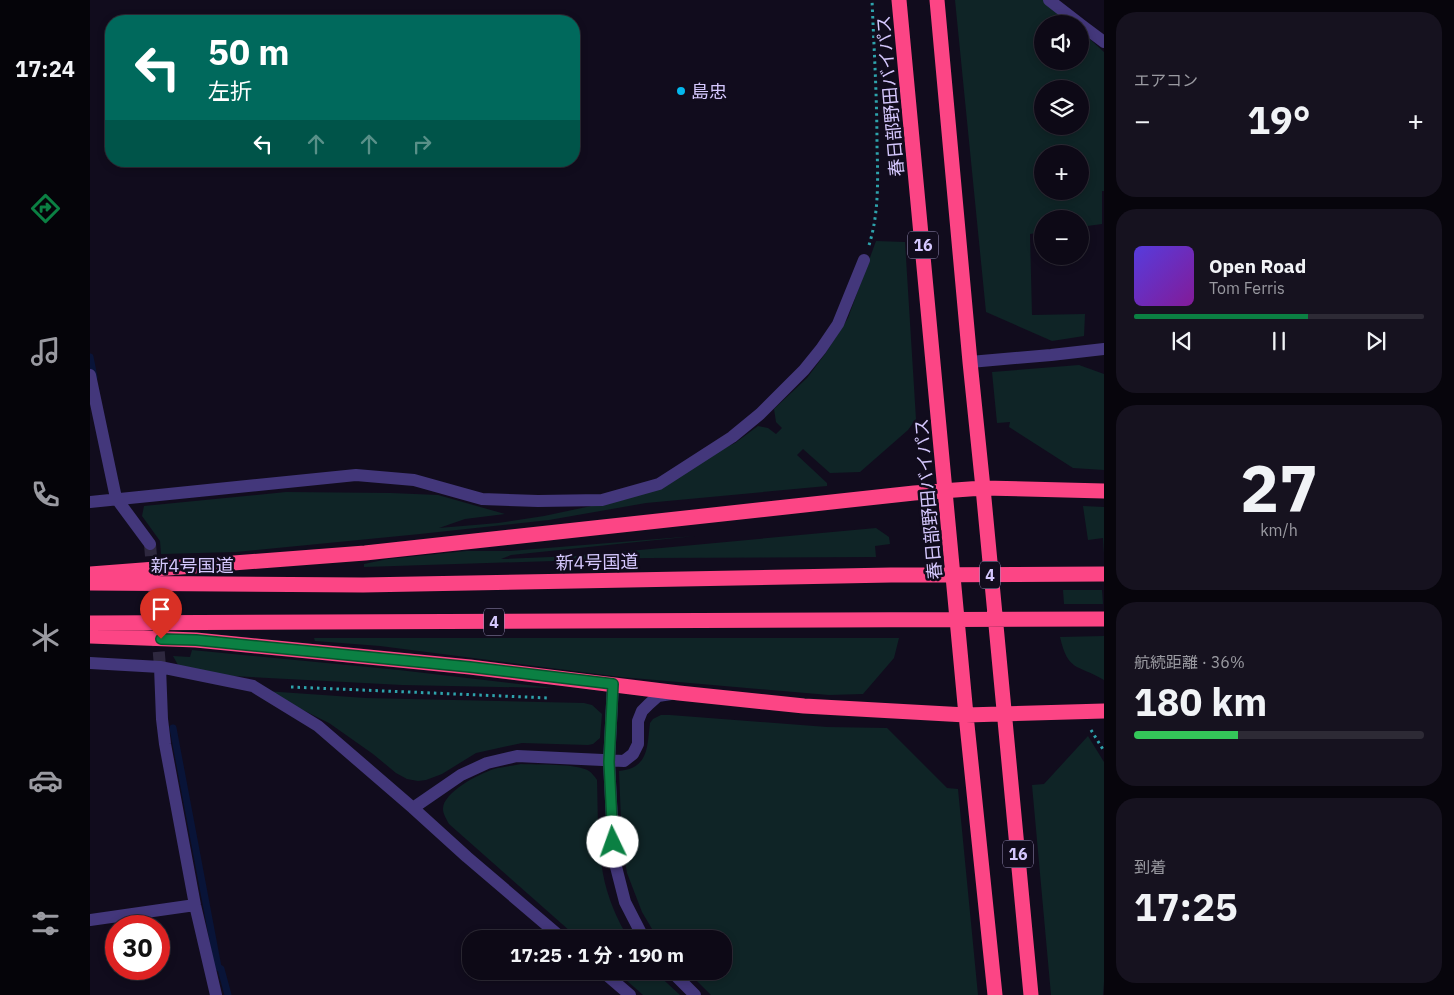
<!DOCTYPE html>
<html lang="ja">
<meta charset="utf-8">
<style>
:root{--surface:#0d0916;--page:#16121f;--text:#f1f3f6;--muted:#9a9aa1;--line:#2d2a35;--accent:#0b8043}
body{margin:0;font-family:"IBM Plex Sans","Noto Sans JP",sans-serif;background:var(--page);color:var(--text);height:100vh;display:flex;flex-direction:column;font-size:19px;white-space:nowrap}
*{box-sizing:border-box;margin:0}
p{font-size:16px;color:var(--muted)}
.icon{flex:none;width:28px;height:28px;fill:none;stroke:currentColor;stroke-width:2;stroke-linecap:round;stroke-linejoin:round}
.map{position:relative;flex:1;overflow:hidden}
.side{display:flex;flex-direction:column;gap:12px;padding:12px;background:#07050c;width:350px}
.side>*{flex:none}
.guide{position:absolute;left:15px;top:15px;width:475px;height:152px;border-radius:20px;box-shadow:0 2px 8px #0003,0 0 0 1px var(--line);background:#00695c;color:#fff;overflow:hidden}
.tools{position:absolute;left:944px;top:15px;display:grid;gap:10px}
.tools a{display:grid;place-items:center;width:55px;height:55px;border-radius:50%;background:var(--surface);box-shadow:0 2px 8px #0003,0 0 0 1px var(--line);font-size:25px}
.speed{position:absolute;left:15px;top:915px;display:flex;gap:10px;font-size:25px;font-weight:700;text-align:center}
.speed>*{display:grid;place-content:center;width:65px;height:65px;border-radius:50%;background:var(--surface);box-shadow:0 2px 8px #0003,0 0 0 1px var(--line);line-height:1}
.speed .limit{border:8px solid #d22;background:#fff;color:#111}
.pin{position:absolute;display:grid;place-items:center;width:42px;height:42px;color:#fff;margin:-51px -21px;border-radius:50% 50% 50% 0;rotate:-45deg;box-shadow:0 0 5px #0007}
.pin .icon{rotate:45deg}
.me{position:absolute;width:55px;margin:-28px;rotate:357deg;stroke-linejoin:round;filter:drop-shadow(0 0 4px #0008)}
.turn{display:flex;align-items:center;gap:18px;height:105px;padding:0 20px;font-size:22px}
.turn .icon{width:65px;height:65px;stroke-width:2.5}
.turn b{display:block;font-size:35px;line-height:42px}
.lanes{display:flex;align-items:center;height:48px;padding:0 20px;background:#0003;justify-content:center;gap:25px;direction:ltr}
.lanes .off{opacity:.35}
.big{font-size:38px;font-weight:700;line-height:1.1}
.side .tile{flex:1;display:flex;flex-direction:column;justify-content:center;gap:8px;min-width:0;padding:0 18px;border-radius:20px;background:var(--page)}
.side .dial{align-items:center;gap:0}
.dial b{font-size:65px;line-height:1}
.song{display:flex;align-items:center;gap:15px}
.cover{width:60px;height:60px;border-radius:8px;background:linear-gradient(135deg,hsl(250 70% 55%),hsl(290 70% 35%))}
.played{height:5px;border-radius:2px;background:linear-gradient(90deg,var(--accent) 60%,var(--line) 60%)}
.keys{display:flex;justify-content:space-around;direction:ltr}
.heat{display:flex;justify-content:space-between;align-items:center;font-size:28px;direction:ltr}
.charge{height:8px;border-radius:4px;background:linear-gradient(90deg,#34c759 36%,var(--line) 0)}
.trip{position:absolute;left:372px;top:930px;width:270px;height:50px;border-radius:20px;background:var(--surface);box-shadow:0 2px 8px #0003,0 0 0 1px var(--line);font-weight:700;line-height:50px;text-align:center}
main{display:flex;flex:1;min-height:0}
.menu{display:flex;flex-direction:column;width:90px;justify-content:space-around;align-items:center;background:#050409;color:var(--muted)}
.menu .icon{width:35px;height:35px}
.menu .current{color:var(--accent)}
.menu b{font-size:22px;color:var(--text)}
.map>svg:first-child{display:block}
.green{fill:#0f2426;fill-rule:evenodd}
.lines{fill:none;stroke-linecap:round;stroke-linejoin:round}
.stream{stroke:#091438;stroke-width:7}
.minor-tunnel{stroke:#2e283f;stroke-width:12;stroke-dasharray:12 6;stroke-linecap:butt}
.path{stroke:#2ea3ac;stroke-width:3;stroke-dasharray:2.5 4;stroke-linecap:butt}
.minor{stroke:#43377b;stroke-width:12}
.highway{stroke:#fc4585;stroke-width:15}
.route-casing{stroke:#07532c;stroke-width:12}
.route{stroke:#0b8043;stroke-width:9}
.poi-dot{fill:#04b8ee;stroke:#110c1d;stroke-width:2}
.labels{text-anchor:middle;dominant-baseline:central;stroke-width:5;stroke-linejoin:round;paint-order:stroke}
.shield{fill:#110c1d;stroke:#9a90ba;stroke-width:1}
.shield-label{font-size:16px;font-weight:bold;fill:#d5c8fe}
.poi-label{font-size:18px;fill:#d5c8fe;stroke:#110c1d;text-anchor:start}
.street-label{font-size:18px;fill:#d5c8fe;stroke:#110c1d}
</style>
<main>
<nav class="menu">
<b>17:24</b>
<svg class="icon current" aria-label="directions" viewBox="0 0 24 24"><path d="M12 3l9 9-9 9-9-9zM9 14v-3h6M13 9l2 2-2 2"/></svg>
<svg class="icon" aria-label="music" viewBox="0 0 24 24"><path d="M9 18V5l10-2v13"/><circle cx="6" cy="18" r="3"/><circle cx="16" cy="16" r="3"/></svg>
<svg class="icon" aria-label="phone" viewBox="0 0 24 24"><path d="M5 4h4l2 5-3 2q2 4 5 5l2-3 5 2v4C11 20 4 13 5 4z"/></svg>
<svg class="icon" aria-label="climate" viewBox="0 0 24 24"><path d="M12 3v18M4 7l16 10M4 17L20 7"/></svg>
<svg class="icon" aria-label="car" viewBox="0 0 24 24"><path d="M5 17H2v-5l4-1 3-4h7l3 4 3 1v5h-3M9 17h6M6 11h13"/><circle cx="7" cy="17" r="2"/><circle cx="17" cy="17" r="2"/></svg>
<svg class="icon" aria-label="filters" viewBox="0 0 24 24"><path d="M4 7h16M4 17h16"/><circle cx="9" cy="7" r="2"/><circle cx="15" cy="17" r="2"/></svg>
</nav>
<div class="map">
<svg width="1014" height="995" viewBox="0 0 1014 995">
<rect width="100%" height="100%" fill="#110c1d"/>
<path class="green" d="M865,0H962L983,24H952V61H990V30L1014,52V191H1012V224L990,227V219H952V232L940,234L942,315L995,314L994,336L962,341L896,312ZM952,89H990V126H952ZM952,154H990V191H952Z
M786,241L815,242L826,419L818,430L770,472L740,473L713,449L707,455L737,483V486L556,503L459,520L330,534L146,552L71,554L70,541L52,516L54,506L196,492L301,493L348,495L415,514L375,519L349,528L408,523L454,516L520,502L615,458L645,443L668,426L678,428L686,434L692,428L686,422L684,409L717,378L735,354L758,318Z
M989,365L1014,374V470L983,468L919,427L920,422L907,423L902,372Z
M993,506L1014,507V554L1013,538L998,540Z
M786,528L799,537L800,544L785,546L786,557L556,558L274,567V564L298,559L376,551H420L605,536L421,555L411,559L485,556Z
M973,590H1012L1013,604H974Z
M1014,636V680C987,664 978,672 970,637Z
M224,638H809L804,658L773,694L739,695L531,677L290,646L225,641Z
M102,650L309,670L464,688L312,685L124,675L88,665L83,656L100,657Z
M175,691L276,698L494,703L502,705L512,714L510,738L503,744L498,745L432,743L386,753L352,774L336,780L328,781L317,779L306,773L283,754L239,723Z
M571,715H580L737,727L797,728L857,788L868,789L888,995H621L597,971H634V939H568L552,912L537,873L532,845L529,771C559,768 557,747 560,723L563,719Z
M998,736L1014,762V982L1013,995H961L942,785L954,784Z
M431,764C447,765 486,763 499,771C502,773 505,777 507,780C508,811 507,843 513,874C517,896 527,920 539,939H489L359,824C357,820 353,814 353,809C353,792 389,774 404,769C412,767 422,766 431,764Z
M526,971H564L590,995H553Z"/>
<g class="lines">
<path class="stream" d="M0,357L4,377
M83,728L128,967L131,969L138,995"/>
<path class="minor-tunnel" d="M60,544L70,667"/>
<path class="path" d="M779,245C789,214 788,178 787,146C787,97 784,49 782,0
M201,687L459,698
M1001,730L1014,751"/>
<path class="minor" d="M959,0L990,24
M990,24L1014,42
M880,362L961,355L1014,349
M0,375L26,498L60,544
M0,502L266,475L324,480L392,499L448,501L512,500L569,484L642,437L670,414L714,370L731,349L748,324L774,260
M0,663L70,667L163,686L228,726L323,808L377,857L473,939
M70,667L72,719L75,744L105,905L126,995
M523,684L519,762L524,859L535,902L554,939
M323,808L371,775L397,763L427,756L534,761L543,754L548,744V721L552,711L559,704L568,696L581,694
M0,920L105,905
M512,971L540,995
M581,971L605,995"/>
<path class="highway" d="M809,0L876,715L905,995
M847,0L880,362L893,488L941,995
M0,574L275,553L824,493L893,488L1014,491
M0,583L273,585L801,575L1014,574
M0,623L1014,619
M0,636L106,640L380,667L589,693L714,706L876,715L1014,711"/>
</g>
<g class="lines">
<defs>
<path id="route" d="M71,639L106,640L380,667L523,684L519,762L523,842"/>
</defs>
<use href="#route" class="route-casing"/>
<use href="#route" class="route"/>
</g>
<circle class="poi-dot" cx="591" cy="91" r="5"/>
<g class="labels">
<g class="shield">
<rect x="818" y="231.5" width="30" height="27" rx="4"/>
<rect x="890" y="561.5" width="20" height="27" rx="4"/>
<rect x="394" y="608.5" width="20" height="27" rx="4"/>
<rect x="913" y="840.5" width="30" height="27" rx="4"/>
</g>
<g class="shield-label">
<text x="833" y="245">16</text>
<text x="900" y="575">4</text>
<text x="404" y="622">4</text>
<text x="928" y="854">16</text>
</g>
<g class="poi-label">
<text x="601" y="91">島忠</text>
</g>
<g class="street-label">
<text transform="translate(800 96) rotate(-95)">春日部野田バイパス</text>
<text transform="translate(838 499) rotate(-95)">春日部野田バイパス</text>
<text transform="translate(507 562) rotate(-1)">新4号国道</text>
<text x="102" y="565">新4号国道</text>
</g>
</g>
</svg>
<div class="tools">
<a><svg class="icon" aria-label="sound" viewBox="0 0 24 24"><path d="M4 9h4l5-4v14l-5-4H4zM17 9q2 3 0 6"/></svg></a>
<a><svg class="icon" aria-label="layers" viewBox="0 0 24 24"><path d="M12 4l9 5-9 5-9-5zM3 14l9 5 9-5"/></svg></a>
<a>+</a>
<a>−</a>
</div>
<div class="speed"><div class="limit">30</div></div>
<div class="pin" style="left:71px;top:639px;background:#d93025"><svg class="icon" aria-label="arrive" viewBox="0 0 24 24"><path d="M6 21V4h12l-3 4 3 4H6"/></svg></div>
<svg class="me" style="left:523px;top:842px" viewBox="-20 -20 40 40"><circle r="19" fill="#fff"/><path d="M0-13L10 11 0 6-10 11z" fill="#0b8043"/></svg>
<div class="trip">17:25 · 1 分 · 190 m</div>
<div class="guide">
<div class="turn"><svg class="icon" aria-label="left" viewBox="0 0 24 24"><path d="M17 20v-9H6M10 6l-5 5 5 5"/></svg><div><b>50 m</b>左折</div></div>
<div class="lanes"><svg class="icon" aria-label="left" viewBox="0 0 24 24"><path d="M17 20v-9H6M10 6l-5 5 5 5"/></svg><svg class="icon off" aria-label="ahead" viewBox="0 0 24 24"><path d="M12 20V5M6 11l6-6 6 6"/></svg><svg class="icon off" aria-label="ahead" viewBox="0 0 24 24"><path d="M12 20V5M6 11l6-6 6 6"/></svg><svg class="icon off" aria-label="right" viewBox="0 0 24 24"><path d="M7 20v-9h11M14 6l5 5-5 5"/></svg></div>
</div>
</div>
<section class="side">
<div class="tile"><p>エアコン</p>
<div class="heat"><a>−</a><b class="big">19°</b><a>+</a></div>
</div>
<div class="tile">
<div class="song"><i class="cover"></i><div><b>Open Road</b><p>Tom Ferris</p></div></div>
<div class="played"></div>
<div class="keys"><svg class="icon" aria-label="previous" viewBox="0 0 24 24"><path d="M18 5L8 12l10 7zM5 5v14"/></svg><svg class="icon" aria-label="pause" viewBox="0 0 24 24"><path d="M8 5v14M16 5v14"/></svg><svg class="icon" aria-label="next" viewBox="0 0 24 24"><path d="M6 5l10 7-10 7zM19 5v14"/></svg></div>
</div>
<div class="tile dial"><b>27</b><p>km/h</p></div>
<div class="tile"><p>航続距離 · 36%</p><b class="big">180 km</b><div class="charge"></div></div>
<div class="tile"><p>到着</p><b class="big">17:25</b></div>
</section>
</main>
